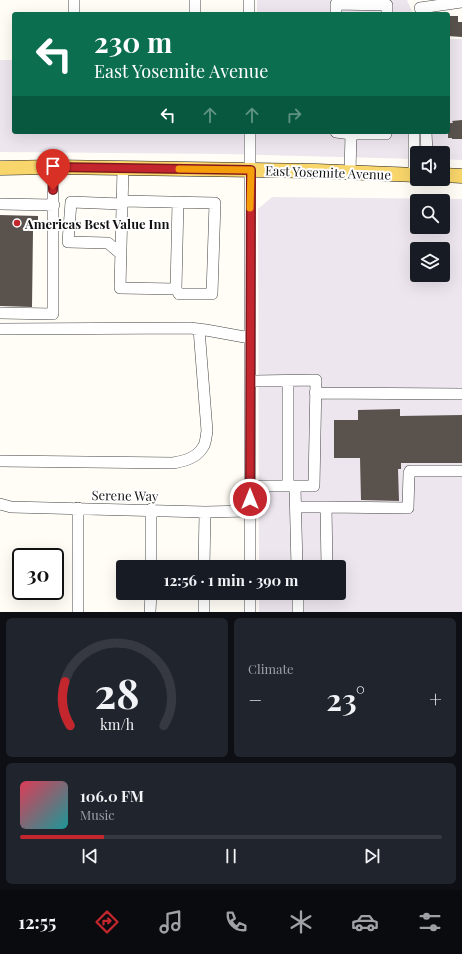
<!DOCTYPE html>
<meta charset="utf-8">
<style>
:root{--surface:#171b24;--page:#20242c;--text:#f1f3f6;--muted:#9ea1a6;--line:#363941;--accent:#c4262e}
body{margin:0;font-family:"Playfair Display",serif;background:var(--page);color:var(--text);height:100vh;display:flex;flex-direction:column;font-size:15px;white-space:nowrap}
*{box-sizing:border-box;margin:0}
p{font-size:13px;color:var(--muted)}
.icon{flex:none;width:22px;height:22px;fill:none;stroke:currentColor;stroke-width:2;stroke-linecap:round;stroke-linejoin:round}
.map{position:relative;height:612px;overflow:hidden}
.panel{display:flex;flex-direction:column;gap:6px;padding:6px;background:#0d0f14;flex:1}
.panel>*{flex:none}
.top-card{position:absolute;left:12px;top:12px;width:438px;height:122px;border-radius:4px;box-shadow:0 4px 16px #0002;background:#0b6e4f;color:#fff;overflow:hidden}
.tools{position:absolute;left:410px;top:146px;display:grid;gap:8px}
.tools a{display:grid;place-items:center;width:40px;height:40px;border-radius:4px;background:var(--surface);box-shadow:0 4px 16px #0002;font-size:20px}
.speed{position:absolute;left:12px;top:548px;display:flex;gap:8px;font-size:20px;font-weight:700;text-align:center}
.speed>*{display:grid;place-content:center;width:52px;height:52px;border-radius:50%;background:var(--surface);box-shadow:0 4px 16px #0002;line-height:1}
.speed .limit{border:2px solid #111;border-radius:6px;background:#fff;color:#111}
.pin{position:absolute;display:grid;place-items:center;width:34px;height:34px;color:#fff;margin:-41px -17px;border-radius:50% 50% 50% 0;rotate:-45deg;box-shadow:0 0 4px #0007}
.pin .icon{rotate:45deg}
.me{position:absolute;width:44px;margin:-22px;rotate:0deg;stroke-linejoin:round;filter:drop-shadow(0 0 3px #0008)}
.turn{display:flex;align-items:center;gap:14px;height:84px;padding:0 16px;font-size:18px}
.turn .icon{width:52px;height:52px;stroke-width:2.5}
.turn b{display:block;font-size:28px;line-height:34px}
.lanes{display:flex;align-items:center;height:38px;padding:0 16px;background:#0003;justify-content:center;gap:20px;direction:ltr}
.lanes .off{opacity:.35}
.big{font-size:30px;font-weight:700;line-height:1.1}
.panel .card{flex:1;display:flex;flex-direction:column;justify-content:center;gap:6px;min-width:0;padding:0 14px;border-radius:6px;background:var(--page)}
.panel .dial{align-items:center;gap:0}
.dial svg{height:104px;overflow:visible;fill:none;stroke:var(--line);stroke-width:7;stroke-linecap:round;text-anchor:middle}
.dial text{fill:var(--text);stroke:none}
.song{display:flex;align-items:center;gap:12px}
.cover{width:48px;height:48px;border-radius:6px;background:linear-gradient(135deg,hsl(350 70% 55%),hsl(180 70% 35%))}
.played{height:4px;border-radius:2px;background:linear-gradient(90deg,var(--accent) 20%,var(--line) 20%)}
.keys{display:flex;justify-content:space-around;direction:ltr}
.heat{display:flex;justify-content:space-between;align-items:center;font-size:22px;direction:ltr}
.panel .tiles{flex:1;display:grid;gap:6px;grid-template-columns:1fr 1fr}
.card:last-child{grid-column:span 2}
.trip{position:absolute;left:116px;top:560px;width:230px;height:40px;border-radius:4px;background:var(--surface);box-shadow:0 4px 16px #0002;font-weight:700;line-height:40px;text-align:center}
.dock{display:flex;height:64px;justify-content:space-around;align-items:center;background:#090b0e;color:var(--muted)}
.dock .icon{width:28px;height:28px}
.dock .selected{color:var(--accent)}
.dock b{font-size:18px;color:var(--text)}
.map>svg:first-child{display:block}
.industrial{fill:#eee6ef;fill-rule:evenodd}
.building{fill:#5a524d}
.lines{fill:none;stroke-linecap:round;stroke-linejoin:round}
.minor-casing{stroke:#444;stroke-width:12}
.major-casing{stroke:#222;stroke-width:15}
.minor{stroke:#fff;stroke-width:11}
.major{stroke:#f9d66b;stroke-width:14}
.route-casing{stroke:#7f191e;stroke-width:10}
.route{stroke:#c4262e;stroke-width:7}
.slow{stroke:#f59e0b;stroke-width:7}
.poi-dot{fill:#c4262e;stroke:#fff;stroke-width:1.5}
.labels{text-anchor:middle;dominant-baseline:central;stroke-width:4;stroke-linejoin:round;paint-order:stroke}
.street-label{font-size:13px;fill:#111;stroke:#fff}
.poi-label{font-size:13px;font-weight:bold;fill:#111;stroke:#fff;text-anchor:start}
</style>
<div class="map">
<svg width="462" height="612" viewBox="0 0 462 612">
<rect width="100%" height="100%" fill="#fffdf5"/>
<path class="industrial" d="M257,0H407L413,14H257Z
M448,39H462V160L443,159V153H417V159L227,154L0,152V60H14V132H448Z
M272,197L462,199V612H259V593H339V567H259L258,209ZM417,201H443V227H417ZM417,249H443V275H417Z"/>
<path class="building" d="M448,16H458V22H462V37L448,36Z
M462,120V139H452V138H448V123H453L452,121Z
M0,215L38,216V231H33L32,307L0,306Z
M400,409V416L462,415V463H401V469H398L399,501L361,500L360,458H334V420H358V410Z"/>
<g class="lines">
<defs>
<path id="minor" d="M74,0V14
M195,0V14
M249,0V14
M420,8L462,2
M336,14V4L387,5V14
M336,132L351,134L350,173
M414,132V175
M426,132L427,153
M351,134H386V132
M123,168L120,288L176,289L178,202
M123,201L215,203L212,294H179L176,289
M0,204L54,205
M121,254L108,243L68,242L71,202L122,204
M0,313L53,314V167
M0,329L190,328L206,330L250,338
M250,381L316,380L314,486H288V380
M315,393L462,394
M0,461L173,463C184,461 197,458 203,447C206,443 206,436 207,431L199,329
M250,486H288
M295,487L297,567
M0,504L11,507L205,512L250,511
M296,507H326
M78,508V612
M151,567V509
M204,567L205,512
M250,567V132
M327,567L326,507L408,508L409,473L410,471H462
M250,593V612
M298,593V612
M150,612L151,593
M204,612V593"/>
<path id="major" d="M0,168L53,167L316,171L417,175
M443,175L462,176"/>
</defs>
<use href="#minor" class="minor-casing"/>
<use href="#major" class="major-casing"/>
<use href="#minor" class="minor"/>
<use href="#major" class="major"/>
</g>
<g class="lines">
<defs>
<path id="route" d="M53,190V167L251,170L250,499"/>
</defs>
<use href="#route" class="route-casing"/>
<use href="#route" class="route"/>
<path class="slow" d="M179,169L251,170L250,208"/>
</g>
<circle class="poi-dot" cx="17" cy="223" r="4"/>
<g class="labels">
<g class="street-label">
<text transform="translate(328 172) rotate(2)">East Yosemite Avenue</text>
<text transform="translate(125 495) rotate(1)">Serene Way</text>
</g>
<g class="poi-label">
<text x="25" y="223">Americas Best Value Inn</text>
</g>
</g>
</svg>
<div class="tools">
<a><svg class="icon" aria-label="sound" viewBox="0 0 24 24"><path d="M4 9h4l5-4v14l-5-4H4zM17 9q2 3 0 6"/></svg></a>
<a><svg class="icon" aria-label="search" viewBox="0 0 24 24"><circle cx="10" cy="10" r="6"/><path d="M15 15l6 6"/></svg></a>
<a><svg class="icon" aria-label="layers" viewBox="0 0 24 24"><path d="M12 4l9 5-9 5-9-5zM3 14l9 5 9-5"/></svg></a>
</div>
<div class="speed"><div class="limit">30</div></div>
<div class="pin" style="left:53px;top:190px;background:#d93025"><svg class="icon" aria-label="arrive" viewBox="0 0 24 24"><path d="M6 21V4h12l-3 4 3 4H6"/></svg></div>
<svg class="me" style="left:250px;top:499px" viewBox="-20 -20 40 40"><circle r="17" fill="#c4262e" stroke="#fff" stroke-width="3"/><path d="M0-11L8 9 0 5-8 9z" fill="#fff"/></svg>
<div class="trip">12:56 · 1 min · 390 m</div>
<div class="top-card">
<div class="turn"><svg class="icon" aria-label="left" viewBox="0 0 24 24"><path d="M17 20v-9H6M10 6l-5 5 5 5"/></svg><div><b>230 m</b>East Yosemite Avenue</div></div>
<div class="lanes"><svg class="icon" aria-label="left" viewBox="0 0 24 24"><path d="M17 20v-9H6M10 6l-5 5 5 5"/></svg><svg class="icon off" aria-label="ahead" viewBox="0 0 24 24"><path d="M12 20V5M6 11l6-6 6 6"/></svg><svg class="icon off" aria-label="ahead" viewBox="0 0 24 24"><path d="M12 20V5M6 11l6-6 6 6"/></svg><svg class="icon off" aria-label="right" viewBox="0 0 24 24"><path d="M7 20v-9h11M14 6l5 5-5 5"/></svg></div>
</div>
</div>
<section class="panel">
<div class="tiles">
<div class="card dial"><svg viewBox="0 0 100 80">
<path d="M14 69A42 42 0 1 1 86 69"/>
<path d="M14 69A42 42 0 0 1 10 35" stroke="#c4262e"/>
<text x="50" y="56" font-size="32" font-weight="700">28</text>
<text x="50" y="72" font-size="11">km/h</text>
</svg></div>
<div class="card"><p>Climate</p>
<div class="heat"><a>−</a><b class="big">23°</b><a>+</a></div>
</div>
<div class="card">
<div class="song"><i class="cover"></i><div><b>106.0 FM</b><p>Music</p></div></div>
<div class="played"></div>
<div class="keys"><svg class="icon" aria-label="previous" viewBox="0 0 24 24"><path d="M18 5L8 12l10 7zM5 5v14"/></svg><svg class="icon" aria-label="pause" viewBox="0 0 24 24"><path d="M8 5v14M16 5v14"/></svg><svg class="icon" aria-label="next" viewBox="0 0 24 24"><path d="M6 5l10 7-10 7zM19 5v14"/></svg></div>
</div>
</div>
</section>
<nav class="dock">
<b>12:55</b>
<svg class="icon selected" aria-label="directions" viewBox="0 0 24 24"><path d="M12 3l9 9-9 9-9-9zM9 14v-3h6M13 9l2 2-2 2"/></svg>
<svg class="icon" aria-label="music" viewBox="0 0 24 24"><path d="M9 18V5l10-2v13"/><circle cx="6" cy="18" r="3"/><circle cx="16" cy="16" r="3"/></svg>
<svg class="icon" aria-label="phone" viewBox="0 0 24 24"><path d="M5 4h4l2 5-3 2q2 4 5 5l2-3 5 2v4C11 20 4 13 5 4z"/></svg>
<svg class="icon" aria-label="climate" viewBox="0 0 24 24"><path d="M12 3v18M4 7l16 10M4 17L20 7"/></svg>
<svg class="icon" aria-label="car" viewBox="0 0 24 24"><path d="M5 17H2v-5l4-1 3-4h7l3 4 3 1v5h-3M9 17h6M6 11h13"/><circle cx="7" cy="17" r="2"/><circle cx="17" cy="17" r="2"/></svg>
<svg class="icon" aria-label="filters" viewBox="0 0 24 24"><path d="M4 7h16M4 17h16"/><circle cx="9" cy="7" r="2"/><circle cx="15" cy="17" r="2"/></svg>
</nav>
